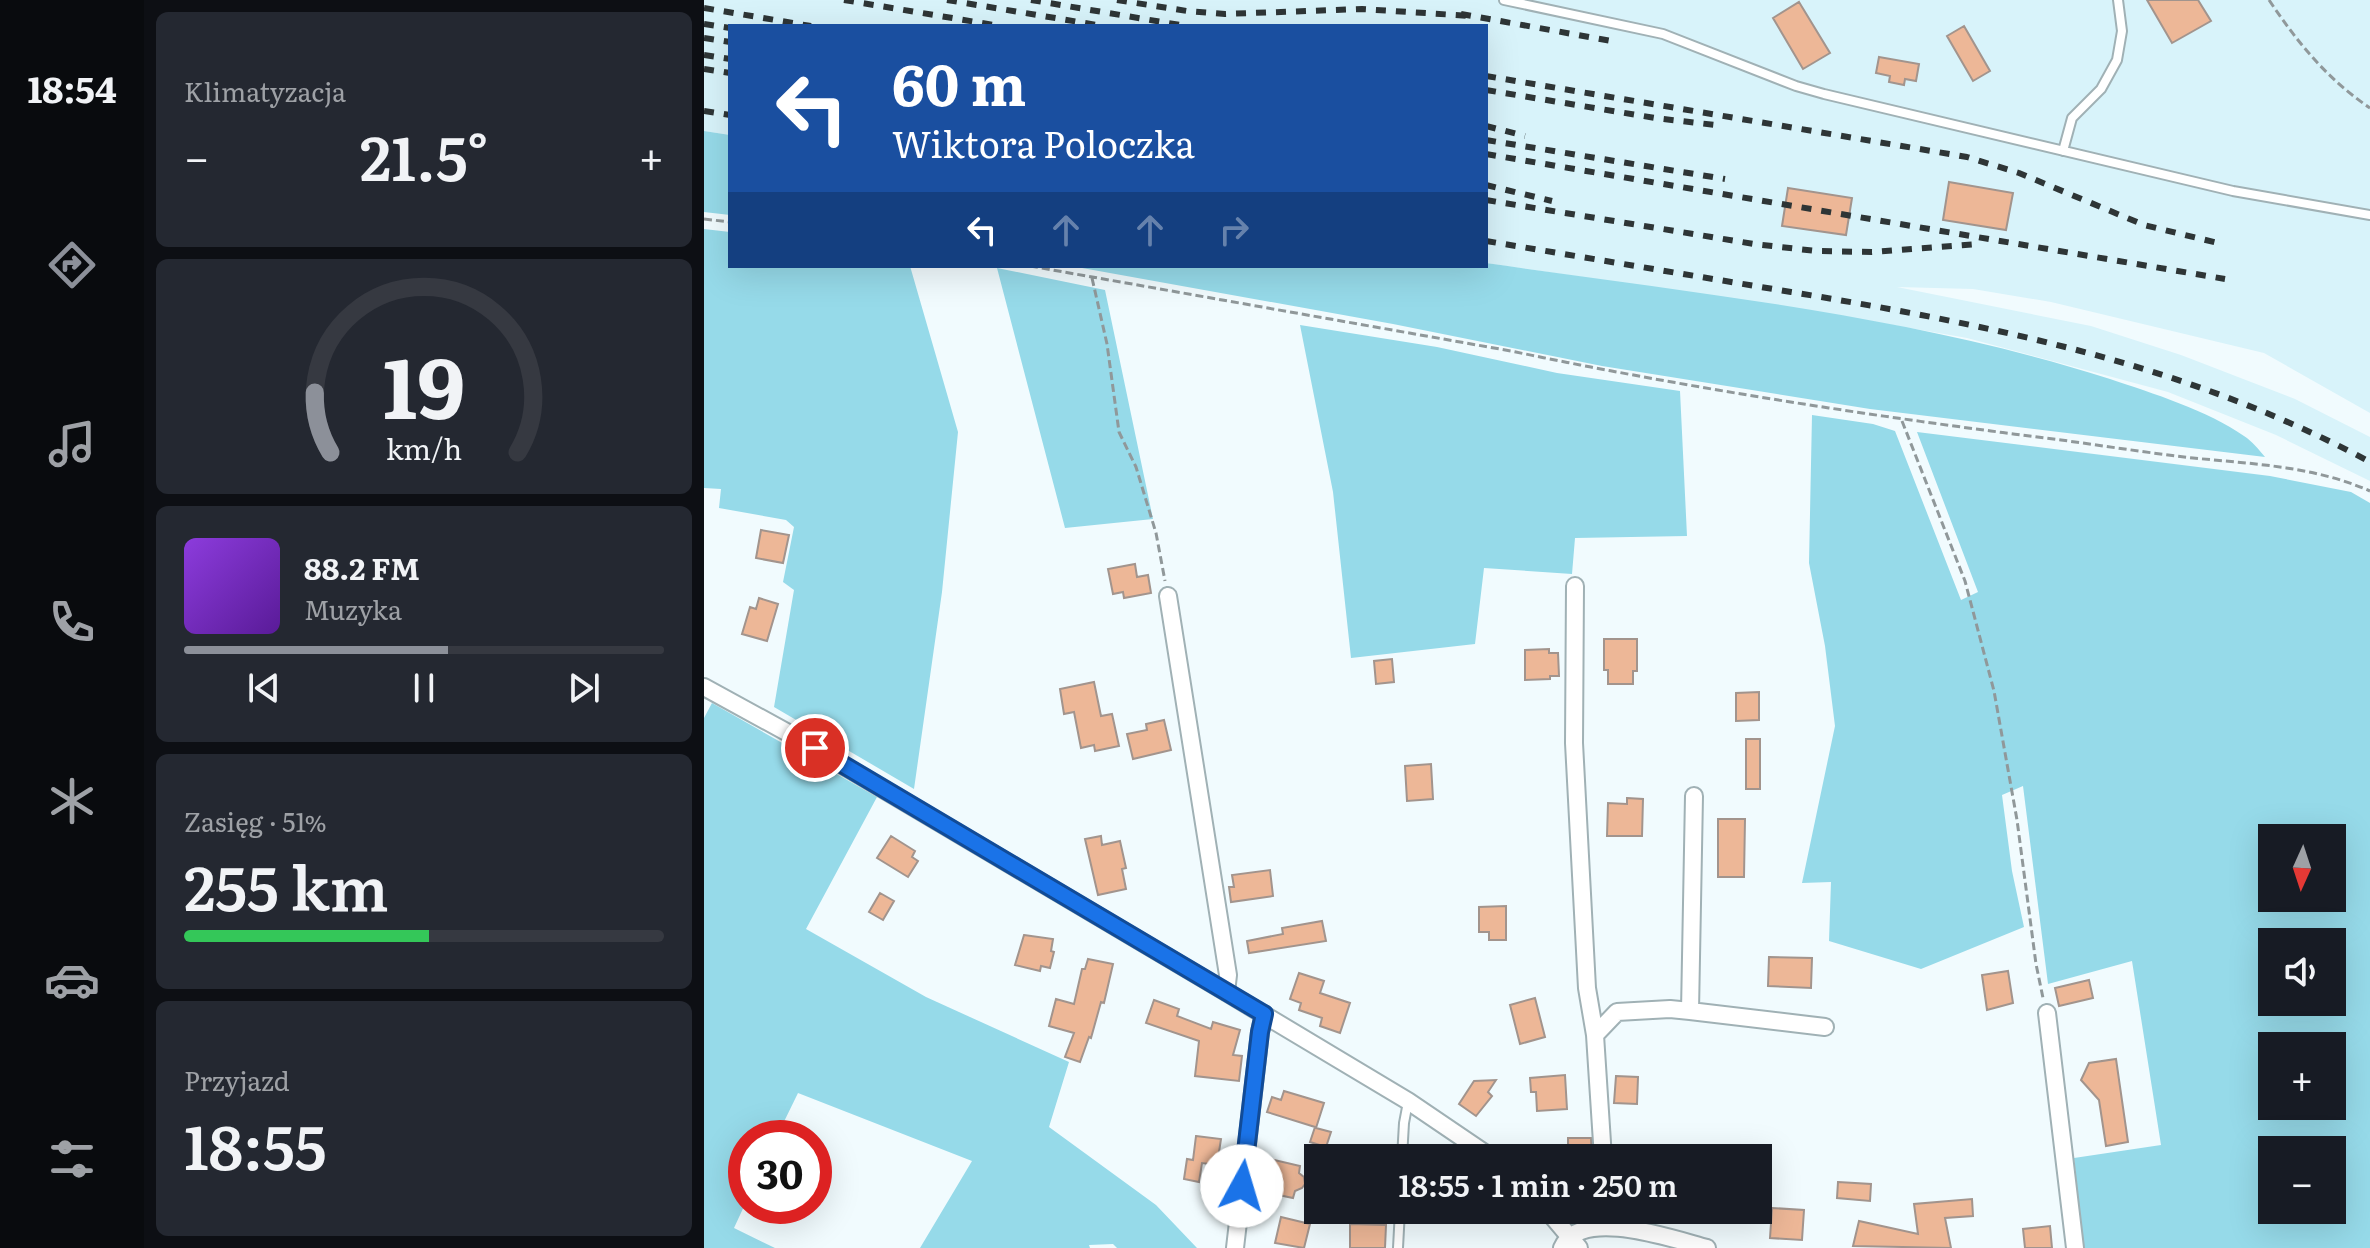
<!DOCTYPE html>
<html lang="pl">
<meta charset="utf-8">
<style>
:root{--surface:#171b24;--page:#242831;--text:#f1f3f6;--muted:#9ea1a6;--line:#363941;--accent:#8c9099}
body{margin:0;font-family:Literata,serif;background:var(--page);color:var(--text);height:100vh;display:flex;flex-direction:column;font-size:30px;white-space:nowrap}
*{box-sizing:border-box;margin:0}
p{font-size:26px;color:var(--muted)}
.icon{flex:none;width:44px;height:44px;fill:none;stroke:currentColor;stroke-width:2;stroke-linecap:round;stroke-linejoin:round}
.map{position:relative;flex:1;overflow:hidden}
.side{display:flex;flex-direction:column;gap:12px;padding:12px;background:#0d0f14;width:560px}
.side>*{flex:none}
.guide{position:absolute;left:24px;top:24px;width:760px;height:244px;border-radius:0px;box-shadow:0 8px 32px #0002;background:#1a4fa0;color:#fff;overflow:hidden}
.needle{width:52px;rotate:183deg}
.fabs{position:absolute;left:1554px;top:824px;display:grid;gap:16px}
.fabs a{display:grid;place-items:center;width:88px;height:88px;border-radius:0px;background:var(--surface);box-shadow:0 8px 32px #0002;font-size:40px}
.speed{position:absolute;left:24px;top:1120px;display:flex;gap:16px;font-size:40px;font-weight:700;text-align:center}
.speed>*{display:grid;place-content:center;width:104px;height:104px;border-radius:50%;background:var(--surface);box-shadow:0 8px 32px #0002;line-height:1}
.speed .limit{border:12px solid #d22;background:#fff;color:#111}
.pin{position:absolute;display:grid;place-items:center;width:68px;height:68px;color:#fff;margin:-34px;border:4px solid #fff;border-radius:50%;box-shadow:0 2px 8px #0007}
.me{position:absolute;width:88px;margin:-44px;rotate:6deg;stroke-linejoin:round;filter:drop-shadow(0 0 6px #0008)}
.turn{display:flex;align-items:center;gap:28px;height:168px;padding:0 32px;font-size:36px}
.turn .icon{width:104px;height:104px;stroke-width:2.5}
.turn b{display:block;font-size:56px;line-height:68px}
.lanes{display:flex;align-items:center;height:76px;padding:0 32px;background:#0003;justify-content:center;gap:40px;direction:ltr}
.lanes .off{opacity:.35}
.big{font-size:60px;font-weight:600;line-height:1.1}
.side .tile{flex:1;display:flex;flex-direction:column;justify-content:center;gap:12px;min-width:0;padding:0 28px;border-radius:12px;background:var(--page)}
.side .dial{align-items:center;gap:0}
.dial svg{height:208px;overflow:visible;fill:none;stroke:var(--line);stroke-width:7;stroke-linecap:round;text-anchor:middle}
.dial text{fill:var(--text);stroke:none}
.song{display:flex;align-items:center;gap:24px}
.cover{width:96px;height:96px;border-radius:12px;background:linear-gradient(135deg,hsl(270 70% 55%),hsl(270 70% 35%))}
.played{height:8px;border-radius:4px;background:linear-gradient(90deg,var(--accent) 55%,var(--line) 55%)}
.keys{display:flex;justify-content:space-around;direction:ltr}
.heat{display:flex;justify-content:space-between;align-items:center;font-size:44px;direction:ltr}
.charge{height:12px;border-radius:6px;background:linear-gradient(90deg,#34c759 51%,var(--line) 0)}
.trip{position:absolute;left:600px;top:1144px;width:468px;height:80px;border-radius:0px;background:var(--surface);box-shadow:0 8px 32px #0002;font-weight:600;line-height:80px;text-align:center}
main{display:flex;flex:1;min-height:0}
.dock{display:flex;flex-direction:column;width:144px;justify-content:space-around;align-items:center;background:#090b0e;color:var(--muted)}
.dock .icon{width:56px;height:56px}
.dock .selected{color:var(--accent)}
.dock b{font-size:36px;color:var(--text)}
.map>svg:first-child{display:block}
.built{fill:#d8f3fa}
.green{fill:#96dae9;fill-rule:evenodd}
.building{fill:#edb797;stroke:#a2948d;stroke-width:2}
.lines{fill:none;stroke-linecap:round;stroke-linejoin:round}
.service-casing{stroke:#a0b1b5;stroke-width:12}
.minor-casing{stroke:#a0b1b5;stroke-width:20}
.path{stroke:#90989a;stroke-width:3;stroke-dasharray:8 4;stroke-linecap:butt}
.service{stroke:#fff;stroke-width:8}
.minor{stroke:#fff;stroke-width:16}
.rail{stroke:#2e3536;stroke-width:6;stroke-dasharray:10 10;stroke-linecap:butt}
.route-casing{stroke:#114b97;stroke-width:20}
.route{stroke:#1a73e8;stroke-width:14}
</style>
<main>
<nav class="dock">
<b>18:54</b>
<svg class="icon selected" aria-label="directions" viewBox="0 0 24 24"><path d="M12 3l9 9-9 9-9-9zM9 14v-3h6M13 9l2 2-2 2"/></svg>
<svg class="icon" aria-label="music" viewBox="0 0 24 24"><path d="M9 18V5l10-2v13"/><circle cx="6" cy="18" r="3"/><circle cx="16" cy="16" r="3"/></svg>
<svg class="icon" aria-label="phone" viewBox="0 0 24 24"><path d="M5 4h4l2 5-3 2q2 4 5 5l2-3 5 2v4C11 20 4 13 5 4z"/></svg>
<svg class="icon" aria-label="climate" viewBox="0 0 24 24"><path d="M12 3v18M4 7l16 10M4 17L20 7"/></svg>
<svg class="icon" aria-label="car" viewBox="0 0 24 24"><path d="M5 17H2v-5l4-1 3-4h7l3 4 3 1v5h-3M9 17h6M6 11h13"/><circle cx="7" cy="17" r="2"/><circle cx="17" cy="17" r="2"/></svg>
<svg class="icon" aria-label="filters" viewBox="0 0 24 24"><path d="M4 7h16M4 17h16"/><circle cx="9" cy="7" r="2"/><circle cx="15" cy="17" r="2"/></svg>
</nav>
<section class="side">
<div class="tile"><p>Klimatyzacja</p>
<div class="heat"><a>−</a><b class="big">21.5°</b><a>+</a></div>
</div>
<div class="tile dial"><svg viewBox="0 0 100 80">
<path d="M14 69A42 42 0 1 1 86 69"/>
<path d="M14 69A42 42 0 0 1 8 46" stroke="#8c9099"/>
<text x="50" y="56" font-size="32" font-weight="700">19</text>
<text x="50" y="72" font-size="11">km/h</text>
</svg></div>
<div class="tile">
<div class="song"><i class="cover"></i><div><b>88.2 FM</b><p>Muzyka</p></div></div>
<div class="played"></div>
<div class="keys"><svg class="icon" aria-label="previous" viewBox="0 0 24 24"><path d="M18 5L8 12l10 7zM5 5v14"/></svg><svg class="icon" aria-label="pause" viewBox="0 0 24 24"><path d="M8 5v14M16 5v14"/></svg><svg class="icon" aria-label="next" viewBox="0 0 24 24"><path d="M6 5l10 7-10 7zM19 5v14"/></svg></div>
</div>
<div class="tile"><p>Zasięg · 51%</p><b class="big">255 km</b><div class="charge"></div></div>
<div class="tile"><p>Przyjazd</p><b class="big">18:55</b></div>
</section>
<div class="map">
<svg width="1666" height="1248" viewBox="0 0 1666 1248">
<rect width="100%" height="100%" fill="#f1fbfe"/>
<path class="built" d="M0,0H1666V413L1560,353L1347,302L1269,289L1193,287L1387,326L1477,355L1591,399L1666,437V481L1572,435L1464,392L1263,338L1108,311L782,263V26H26V135L0,131Z"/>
<path class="green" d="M0,131L26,135V215L0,212Z
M0,229L26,232V266H206L254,432L238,592L210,789L70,707L90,590L79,582L90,527L82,520L15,508L17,489L0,488Z
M782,263C989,293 1207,315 1406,379C1448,393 1505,411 1540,436C1548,441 1555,450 1561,457L1166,409L898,366L689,324L367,266H782Z
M293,268L401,290L449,519L361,528Z
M596,325L733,347L853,373L976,391L983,536L871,538L868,574L780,568L771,644L647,658L629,492Z
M1108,415L1169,424L1191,431L1257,600L1274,592L1213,432L1566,476L1647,492L1666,503V1248H1379L1370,1158L1457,1145L1428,961L1344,984L1319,786L1298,795L1308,871L1320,927L1217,969L1125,941L1127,882L1098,883L1131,726L1121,646L1105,563ZM1568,838H1628V898H1568ZM1568,942H1628V1002H1568ZM1568,1046H1628V1106H1568ZM1568,1150H1628V1210H1568Z
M8,703L173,797L102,929L222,997L365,1062L345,1127L452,1205L493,1248H413L409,1244L385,1245L386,1248H216L268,1161L94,1093L72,1138H42V1202L30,1228L71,1248H0V718Z"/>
<path class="building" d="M1443,0H1494L1507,21L1468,43Z
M1095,2L1126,53L1099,69L1069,18Z
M1260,26L1286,71L1269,81L1243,36Z
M1175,57L1215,64L1212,81L1201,79L1200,85L1185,82L1186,76L1172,73Z
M1245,182L1309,193L1302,230L1239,220Z
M1084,188L1148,198L1142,235L1078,226Z
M57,530L85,535L79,563L52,558Z
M431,564L433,577L444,575L447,593L420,598L419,592L409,594L404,569Z
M55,598L74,604L63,641L38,634L46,607L52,609Z
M900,639H933V671H929V684H904V670H900Z
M845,649V653H854L855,676H846V679L821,680V650Z
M688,659L690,682L672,684L670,661Z
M390,682L397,716L408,714L415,746L391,751L390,745L377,748L370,712L360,714L356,689Z
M1055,692V720L1032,721V693Z
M460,720L467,750L429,759L423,734L443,730L442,724Z
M1042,739H1056V789H1042Z
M727,764L729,799L703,801L701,766Z
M923,798L939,799L938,836H903L904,803L923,804Z
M1014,819H1041L1040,877H1014Z
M187,836L211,851L208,857L214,861L204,877L173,858Z
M397,836L398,845L416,841L422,868L418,869L422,889L394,895L381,839Z
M566,870L569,896L527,902L525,887H530L528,875Z
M176,893L190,901L179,920L165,912Z
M802,906V940H785V932H775V907Z
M618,921L622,941L545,953L543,941L579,934L578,928Z
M320,935L349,939L347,951L350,952L346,968L337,966L336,971L311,965Z
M1065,957L1108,958L1107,988L1064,986Z
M384,959L409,964L400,1003L397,1002L387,1038L385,1037L376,1062L361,1057L370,1033L345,1026L352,999L370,1004L378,969H381Z
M1304,971L1309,1003L1283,1010L1278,975Z
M595,973L620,981L616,993L646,1003L636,1033L616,1026L618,1018L595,1010L597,1003L586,999Z
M1385,980L1389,998L1355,1006L1351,988Z
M831,998L841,1037L816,1044L806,1005Z
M450,1000L475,1009L473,1016L507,1029L509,1022L536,1030L529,1055L538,1056L535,1081L491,1076L495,1041L442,1023Z
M1412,1059L1424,1142L1402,1146L1395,1100L1377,1080L1385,1063Z
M861,1075L863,1109L833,1111L832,1092H827L826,1078Z
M912,1076L934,1077L933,1104L910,1103Z
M792,1080L784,1092L788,1096L772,1116L755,1104L770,1081Z
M580,1091L620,1103L612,1128L627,1132L622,1147L606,1142L611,1127L563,1112L568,1097L577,1100Z
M492,1136L517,1139L513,1165L498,1163L495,1182L480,1179L483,1159L489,1160Z
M864,1138H887L888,1158H864Z
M566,1159L596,1166L595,1173L600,1177L601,1184L598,1188L591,1191L589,1198L560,1192Z
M1134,1182L1167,1184L1166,1201L1133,1198Z
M1268,1199L1269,1216L1241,1218L1247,1248L1149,1246L1155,1221L1214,1234L1210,1204Z
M1068,1208L1100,1210L1098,1240L1066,1238Z
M577,1217L606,1224L600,1248L571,1243Z
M646,1224L682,1225L681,1248H646Z
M1346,1226L1348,1248H1321L1319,1229Z"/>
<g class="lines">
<defs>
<path id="service" d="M800,0L959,34L1092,86L1120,94L1529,191L1666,215
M1359,151L1368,118L1397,89L1413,60L1418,31L1414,0
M698,1158L700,1123L704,1102
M694,1248L696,1210"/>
<path id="minor" d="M871,586L870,743L883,988L891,1035L913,1012L966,1009L986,1011L990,796
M464,596L524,975L522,992
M0,687L86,734L522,992L704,1101L788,1158
M986,1011L1121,1027
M1343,1013L1371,1248
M891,1035L899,1158
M843,1210L875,1248
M531,1248L556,1032L560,1014
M858,1248C876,1206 969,1239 1003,1248"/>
</defs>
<use href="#service" class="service-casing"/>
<use href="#minor" class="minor-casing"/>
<path class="path" d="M1565,0C1594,43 1623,79 1666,108
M0,219L26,222
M326,266L807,351C989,389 1173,417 1357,440C1401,446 1445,453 1489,458C1549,464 1609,466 1666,491
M388,278L403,344L415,432L432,467L452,533L461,581
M1198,421L1261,581L1290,691L1313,820L1332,964L1339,998"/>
<use href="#service" class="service"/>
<use href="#minor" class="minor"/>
<path class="rail" d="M140,0L296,26
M243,0L399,26
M327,0L482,26
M413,0L483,11L521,14L658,9L767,16
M0,8L107,26
M757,14L913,42
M0,24L26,28
M0,38L26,42
M0,55L26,59
M0,69L26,73
M782,76L1263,157L1315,173L1440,225L1518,244
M782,90L951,118L1011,125
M0,111L26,115
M782,126L821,136
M782,140L1021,179
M782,154L1521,279
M782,185L848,201
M782,200L1050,244L1112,251L1168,252L1274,244
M782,241C884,258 985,275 1087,292C1287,325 1486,365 1666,462"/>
</g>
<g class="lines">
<defs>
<path id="route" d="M111,748L560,1014L556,1032L538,1186"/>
</defs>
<use href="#route" class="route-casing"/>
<use href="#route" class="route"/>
</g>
</svg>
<div class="fabs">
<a><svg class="needle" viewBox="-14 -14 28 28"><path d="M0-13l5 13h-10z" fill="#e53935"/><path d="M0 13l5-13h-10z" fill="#9ea1a6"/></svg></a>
<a><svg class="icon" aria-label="sound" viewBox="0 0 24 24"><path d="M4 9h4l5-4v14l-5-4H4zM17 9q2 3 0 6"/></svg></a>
<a>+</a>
<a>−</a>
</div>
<div class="speed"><div class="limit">30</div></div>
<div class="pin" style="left:111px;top:748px;background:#d93025"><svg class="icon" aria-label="arrive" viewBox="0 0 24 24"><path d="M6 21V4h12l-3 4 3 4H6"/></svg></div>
<svg class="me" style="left:538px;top:1186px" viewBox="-20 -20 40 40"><circle r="19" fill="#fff"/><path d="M0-13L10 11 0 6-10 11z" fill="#1a73e8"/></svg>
<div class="trip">18:55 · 1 min · 250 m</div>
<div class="guide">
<div class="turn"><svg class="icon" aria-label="left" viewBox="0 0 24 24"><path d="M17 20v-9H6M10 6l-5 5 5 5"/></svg><div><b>60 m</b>Wiktora Poloczka</div></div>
<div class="lanes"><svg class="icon" aria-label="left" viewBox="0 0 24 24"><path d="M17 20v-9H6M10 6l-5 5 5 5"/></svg><svg class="icon off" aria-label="ahead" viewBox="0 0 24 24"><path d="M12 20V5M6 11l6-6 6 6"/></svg><svg class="icon off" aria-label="ahead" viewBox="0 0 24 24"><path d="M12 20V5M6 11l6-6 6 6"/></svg><svg class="icon off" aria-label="right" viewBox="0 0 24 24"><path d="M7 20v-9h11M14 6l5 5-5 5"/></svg></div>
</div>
</div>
</main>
